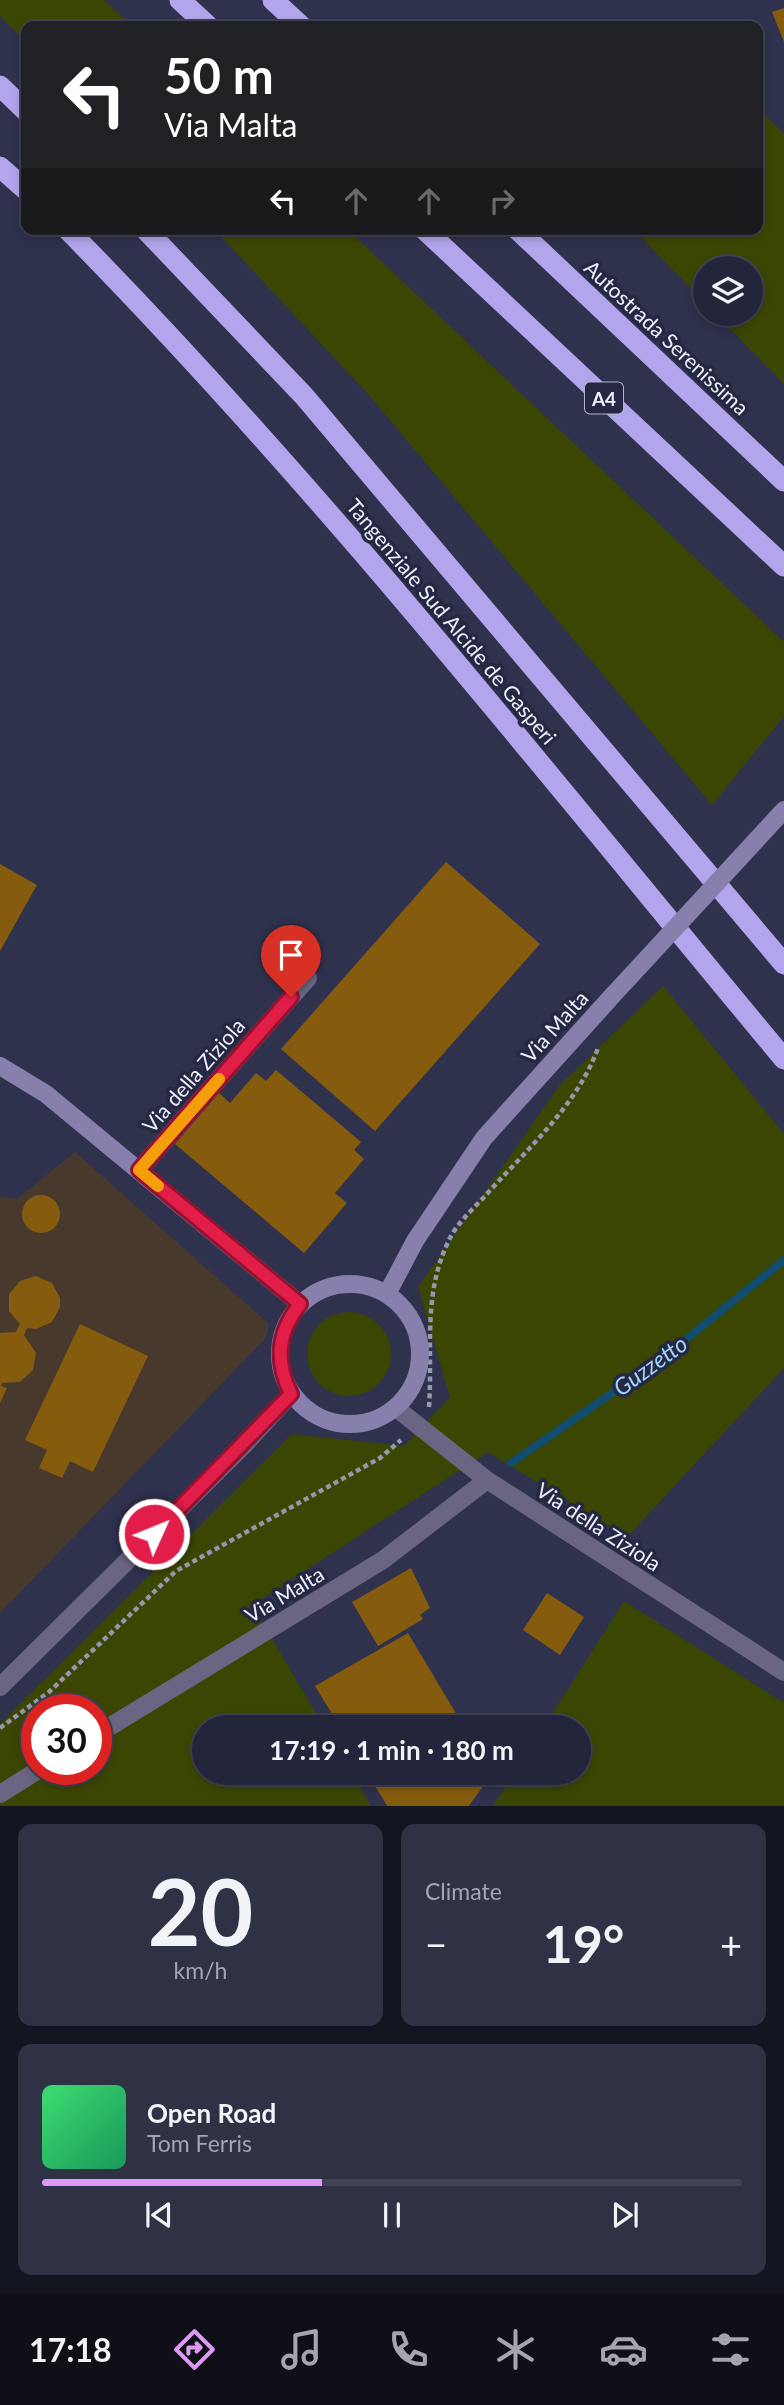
<!DOCTYPE html>
<meta charset="utf-8">
<style>
:root{--surface:#23263a;--page:#2f3245;--text:#f1f3f6;--muted:#a3a5af;--line:#404354;--accent:#dd99f3}
body{margin:0;font-family:Lato,sans-serif;background:var(--page);color:var(--text);height:100vh;display:flex;flex-direction:column;font-size:26px;white-space:nowrap}
*{box-sizing:border-box;margin:0}
p{font-size:23px;color:var(--muted)}
.icon{flex:none;width:38px;height:38px;fill:none;stroke:currentColor;stroke-width:2;stroke-linecap:round;stroke-linejoin:round}
.map{position:relative;height:1806px;overflow:hidden}
.drawer{display:flex;flex-direction:column;gap:18px;padding:18px;background:#131520;flex:1}
.drawer>*{flex:none}
.top-card{position:absolute;left:21px;top:21px;width:742px;height:214px;border-radius:14px;box-shadow:0 4px 10px #0003,0 0 0 2px var(--line);background:#202124;color:#fff;overflow:hidden}
.controls{position:absolute;left:693px;top:256px;display:grid;gap:14px}
.controls a{display:grid;place-items:center;width:70px;height:70px;border-radius:50%;background:var(--surface);box-shadow:0 4px 10px #0003,0 0 0 2px var(--line);font-size:35px}
.speed{position:absolute;left:21px;top:1694px;display:flex;gap:14px;font-size:35px;font-weight:700;text-align:center}
.speed>*{display:grid;place-content:center;width:91px;height:91px;border-radius:50%;background:var(--surface);box-shadow:0 4px 10px #0003,0 0 0 2px var(--line);line-height:1}
.speed .limit{border:10px solid #d22;background:#fff;color:#111}
.pin{position:absolute;display:grid;place-items:center;width:60px;height:60px;color:#fff;margin:-72px -30px;border-radius:50% 50% 50% 0;rotate:-45deg;box-shadow:0 0 7px #0007}
.pin .icon{rotate:45deg}
.me{position:absolute;width:77px;margin:-38px;rotate:46deg;stroke-linejoin:round;filter:drop-shadow(0 0 5px #0008)}
.turn{display:flex;align-items:center;gap:24px;height:147px;padding:0 28px;font-size:32px}
.turn .icon{width:91px;height:91px;stroke-width:2.5}
.turn b{display:block;font-size:49px;line-height:60px}
.lanes{display:flex;align-items:center;height:66px;padding:0 28px;background:#0003;justify-content:center;gap:35px;direction:ltr}
.lanes .off{opacity:.35}
.big{font-size:52px;font-weight:700;line-height:1.1}
.drawer .tile{flex:1;display:flex;flex-direction:column;justify-content:center;gap:10px;min-width:0;padding:0 24px;border-radius:14px;background:var(--page)}
.drawer .dial{align-items:center;gap:0}
.dial b{font-size:91px;line-height:1}
.song{display:flex;align-items:center;gap:21px}
.cover{width:84px;height:84px;border-radius:10px;background:linear-gradient(135deg,hsl(140 70% 55%),hsl(150 70% 35%))}
.played{height:7px;border-radius:4px;background:linear-gradient(90deg,var(--accent) 40%,var(--line) 40%)}
.keys{display:flex;justify-content:space-around;direction:ltr}
.heat{display:flex;justify-content:space-between;align-items:center;font-size:38px;direction:ltr}
.drawer .tiles{flex:1;display:grid;gap:18px;grid-template-columns:1fr 1fr}
.tile:last-child{grid-column:span 2}
.trip{position:absolute;left:192px;top:1715px;width:399px;height:70px;border-radius:35px;background:var(--surface);box-shadow:0 4px 10px #0003,0 0 0 2px var(--line);font-weight:700;line-height:70px;text-align:center}
.menu{display:flex;height:112px;justify-content:space-around;align-items:center;background:#0e0f17;color:var(--muted)}
.menu .icon{width:49px;height:49px}
.menu .active{color:var(--accent)}
.menu b{font-size:32px;color:var(--text)}
.map>svg:first-child{display:block}
.industrial{fill:#473a2c}
.green{fill:#3c4603;fill-rule:evenodd}
.lines{fill:none;stroke-linecap:round;stroke-linejoin:round}
.stream{stroke:#114d6e;stroke-width:8}
.building{fill:#855c0e}
.path{stroke:#9598ac;stroke-width:4.5;stroke-dasharray:5 3.5;stroke-linecap:butt}
.street{stroke:#6a6582;stroke-width:18}
.secondary{stroke:#877fac;stroke-width:18}
.highway{stroke:#b2a5eb;stroke-width:21}
.secondary-bridge{stroke:#877fac;stroke-width:18}
.route-casing{stroke:#92132f;stroke-width:18}
.route{stroke:#e11d48;stroke-width:12}
.slow{stroke:#f59e0b;stroke-width:12}
.labels{text-anchor:middle;dominant-baseline:central;stroke-width:7;stroke-linejoin:round;paint-order:stroke}
.shield{fill:#252842;stroke:#b1b4c6;stroke-width:2}
.shield-label{font-size:19px;font-weight:bold;fill:#edf0fe}
.street-label{font-size:21px;fill:#edf0fe;stroke:#252842}
.water-label{font-size:23px;font-style:italic;fill:#9ed6fc;stroke:#252842}
</style>
<div class="map">
<svg width="784" height="1807" viewBox="0 0 784 1807">
<rect width="100%" height="100%" fill="#2f324d"/>
<path class="industrial" d="M75,1152L268,1323V1331L265,1339L0,1613V1197L17,1199Z"/>
<path class="green" d="M0,0H104L132,26H26V42L0,16Z
M760,110L784,134V384L715,313H751V268H705V303L641,237L648,229H758Z
M214,229H347L784,642V716L712,805L369,395Z
M663,986L784,1134V1368L627,1537L488,1452L252,1605L324,1727H205V1773H351L371,1806L0,1807V1724L292,1434L404,1446L450,1397L418,1287L560,1085ZM37,1710H96V1769H37Z
M307 1354a42 42 0 1 1 84 0a42 42 0 1 1-84 0Z
M624,1601L784,1703V1806H492L516,1773H579V1727H544Z"/>
<g class="lines">
<path class="stream" d="M511,1463L664,1357L784,1260"/>
</g>
<path class="building" d="M784,8V42L772,12Z
M446,862L540,944L375,1131L281,1049Z
M0,864L37,885L0,951Z
M276,1070L361,1142L354,1150L364,1159L335,1193L347,1203L304,1253L175,1144L219,1093L230,1103L256,1073L266,1081Z
M22 1214a19 19 0 1 1 38 0a19 19 0 1 1-38 0Z
M36,1276L52,1283L60,1298V1307L52,1322L36,1329L27,1328L24,1335L36,1353L33,1370L20,1382L2,1383L1,1386L7,1388L0,1403V1333L16,1332L20,1324L9,1311V1294L20,1281Z
M80,1324L148,1356L93,1472L70,1461L62,1478L39,1468L47,1450L25,1440Z
M411,1568L430,1608L420,1615L423,1619L378,1646L352,1602Z
M547,1593L584,1617L560,1655L523,1630Z
M408,1633L464,1727H340L315,1686Z
M367,1773H491L492,1774L468,1807H388Z"/>
<g class="lines">
<path class="path" d="M429,1407C433,1348 422,1296 449,1240C457,1223 474,1208 486,1195C527,1149 577,1106 598,1048
M0,1728L49,1692L176,1571L380,1458L401,1440"/>
<path class="street" d="M139,1170L308,978
M396,1408L487,1480L784,1672
M0,1687L246,1443L291,1394
M96,1735L383,1560L487,1480
M0,1794L40,1769"/>
<path class="secondary" d="M0,1066L46,1094L300,1304
M280 1354a70 70 0 1 1 140 0a70 70 0 1 1-140 0Z
M387,1294L415,1241L484,1138L613,995"/>
<path class="highway" d="M180,0L208,26
M273,0L301,26
M0,86L26,111
M0,167L26,190
M67,229C324,490 550,778 784,1059
M145,229L304,396L784,964
M424,229L784,566
M517,229L784,481"/>
<path class="secondary-bridge" d="M613,995L784,810"/>
</g>
<g class="lines">
<defs>
<path id="route" d="M154,1534L291,1394C275,1361 277,1333 300,1304L139,1170L291,997"/>
</defs>
<use href="#route" class="route-casing"/>
<use href="#route" class="route"/>
<path class="slow" d="M158,1186L139,1170L219,1079"/>
</g>
<g class="labels">
<rect class="shield" x="585" y="382.5" width="38" height="31" rx="5"/>
<g class="shield-label">
<text x="604" y="398">A4</text>
</g>
<g class="street-label">
<text transform="translate(667 337) rotate(43)">Autostrada Serenissima</text>
<text transform="translate(452 621) rotate(50)">Tangenziale Sud Alcide de Gasperi</text>
<text transform="translate(554 1026) rotate(-48)">Via Malta</text>
<text transform="translate(193 1075) rotate(-49)">Via della Ziziola</text>
<text transform="translate(599 1526) rotate(33)">Via della Ziziola</text>
<text transform="translate(284 1594) rotate(-31)">Via Malta</text>
</g>
<g class="water-label">
<text transform="translate(650 1365) rotate(-36)">Guzzetto</text>
</g>
</g>
</svg>
<div class="controls">
<a><svg class="icon" aria-label="layers" viewBox="0 0 24 24"><path d="M12 4l9 5-9 5-9-5zM3 14l9 5 9-5"/></svg></a>
</div>
<div class="speed"><div class="limit">30</div></div>
<div class="pin" style="left:291px;top:997px;background:#d93025"><svg class="icon" aria-label="arrive" viewBox="0 0 24 24"><path d="M6 21V4h12l-3 4 3 4H6"/></svg></div>
<svg class="me" style="left:154px;top:1534px" viewBox="-20 -20 40 40"><circle r="17" fill="#e11d48" stroke="#fff" stroke-width="3"/><path d="M0-11L8 9 0 5-8 9z" fill="#fff"/></svg>
<div class="trip">17:19 · 1 min · 180 m</div>
<div class="top-card">
<div class="turn"><svg class="icon" aria-label="left" viewBox="0 0 24 24"><path d="M17 20v-9H6M10 6l-5 5 5 5"/></svg><div><b>50 m</b>Via Malta</div></div>
<div class="lanes"><svg class="icon" aria-label="left" viewBox="0 0 24 24"><path d="M17 20v-9H6M10 6l-5 5 5 5"/></svg><svg class="icon off" aria-label="ahead" viewBox="0 0 24 24"><path d="M12 20V5M6 11l6-6 6 6"/></svg><svg class="icon off" aria-label="ahead" viewBox="0 0 24 24"><path d="M12 20V5M6 11l6-6 6 6"/></svg><svg class="icon off" aria-label="right" viewBox="0 0 24 24"><path d="M7 20v-9h11M14 6l5 5-5 5"/></svg></div>
</div>
</div>
<section class="drawer">
<div class="tiles">
<div class="tile dial"><b>20</b><p>km/h</p></div>
<div class="tile"><p>Climate</p>
<div class="heat"><a>−</a><b class="big">19°</b><a>+</a></div>
</div>
<div class="tile">
<div class="song"><i class="cover"></i><div><b>Open Road</b><p>Tom Ferris</p></div></div>
<div class="played"></div>
<div class="keys"><svg class="icon" aria-label="previous" viewBox="0 0 24 24"><path d="M18 5L8 12l10 7zM5 5v14"/></svg><svg class="icon" aria-label="pause" viewBox="0 0 24 24"><path d="M8 5v14M16 5v14"/></svg><svg class="icon" aria-label="next" viewBox="0 0 24 24"><path d="M6 5l10 7-10 7zM19 5v14"/></svg></div>
</div>
</div>
</section>
<nav class="menu">
<b>17:18</b>
<svg class="icon active" aria-label="directions" viewBox="0 0 24 24"><path d="M12 3l9 9-9 9-9-9zM9 14v-3h6M13 9l2 2-2 2"/></svg>
<svg class="icon" aria-label="music" viewBox="0 0 24 24"><path d="M9 18V5l10-2v13"/><circle cx="6" cy="18" r="3"/><circle cx="16" cy="16" r="3"/></svg>
<svg class="icon" aria-label="phone" viewBox="0 0 24 24"><path d="M5 4h4l2 5-3 2q2 4 5 5l2-3 5 2v4C11 20 4 13 5 4z"/></svg>
<svg class="icon" aria-label="climate" viewBox="0 0 24 24"><path d="M12 3v18M4 7l16 10M4 17L20 7"/></svg>
<svg class="icon" aria-label="car" viewBox="0 0 24 24"><path d="M5 17H2v-5l4-1 3-4h7l3 4 3 1v5h-3M9 17h6M6 11h13"/><circle cx="7" cy="17" r="2"/><circle cx="17" cy="17" r="2"/></svg>
<svg class="icon" aria-label="filters" viewBox="0 0 24 24"><path d="M4 7h16M4 17h16"/><circle cx="9" cy="7" r="2"/><circle cx="15" cy="17" r="2"/></svg>
</nav>
